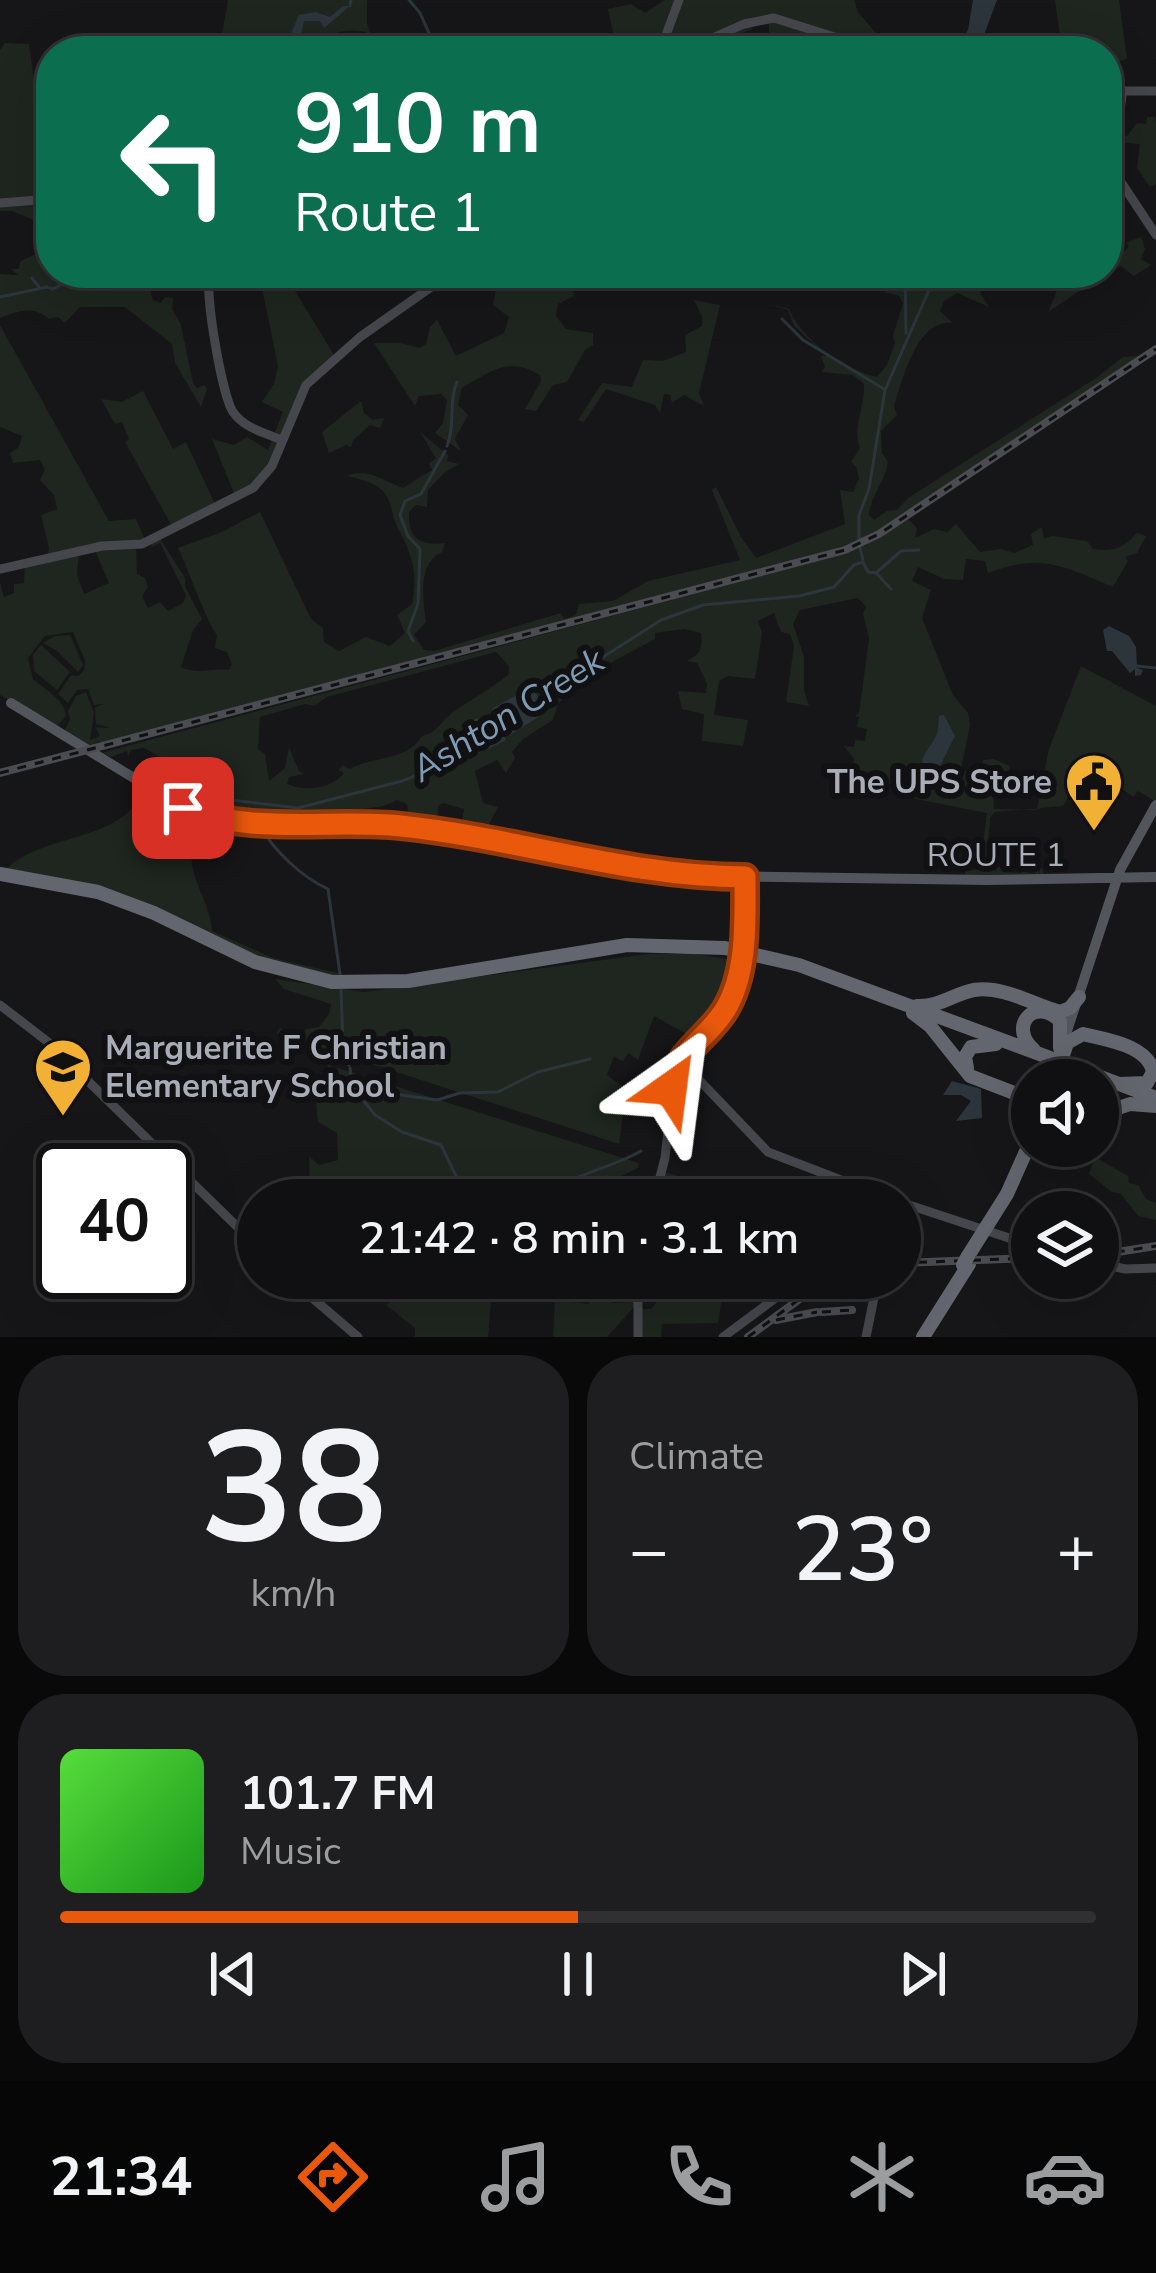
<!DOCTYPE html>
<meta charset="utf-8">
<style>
:root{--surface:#101012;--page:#1e1e20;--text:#f1f3f6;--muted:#9c9d9f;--line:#303032;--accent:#ea580c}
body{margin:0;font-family:"Nunito Sans",sans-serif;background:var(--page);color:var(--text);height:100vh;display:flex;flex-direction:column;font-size:45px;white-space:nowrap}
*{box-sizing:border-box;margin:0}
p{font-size:39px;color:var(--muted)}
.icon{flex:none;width:66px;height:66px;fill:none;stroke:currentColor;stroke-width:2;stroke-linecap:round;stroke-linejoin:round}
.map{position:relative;height:1337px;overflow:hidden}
.drawer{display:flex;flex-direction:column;gap:18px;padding:18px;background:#09090a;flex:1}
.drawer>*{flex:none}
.hud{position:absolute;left:36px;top:36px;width:1086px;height:252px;border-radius:48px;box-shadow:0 12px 48px #0002,0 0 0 3px var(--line);background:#0b6e4f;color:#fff;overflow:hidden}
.tools{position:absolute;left:1011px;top:1059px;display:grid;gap:24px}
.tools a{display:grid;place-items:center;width:108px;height:108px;border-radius:50%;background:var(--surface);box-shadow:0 12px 48px #0002,0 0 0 3px var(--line);font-size:60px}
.speed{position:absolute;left:36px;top:1143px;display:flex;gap:24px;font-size:60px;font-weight:700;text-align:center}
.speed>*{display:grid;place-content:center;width:156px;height:156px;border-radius:50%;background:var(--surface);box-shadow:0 12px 48px #0002,0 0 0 3px var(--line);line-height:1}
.speed .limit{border:6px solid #111;border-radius:18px;background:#fff;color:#111}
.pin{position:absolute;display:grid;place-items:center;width:102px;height:102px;color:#fff;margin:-51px;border-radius:24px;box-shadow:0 6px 18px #0006}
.me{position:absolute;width:132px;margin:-66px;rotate:31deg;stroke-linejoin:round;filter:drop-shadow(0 0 9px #0008)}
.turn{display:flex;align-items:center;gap:42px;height:252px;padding:0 60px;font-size:54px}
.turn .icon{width:156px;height:156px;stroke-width:2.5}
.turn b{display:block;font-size:84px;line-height:102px}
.big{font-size:90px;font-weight:600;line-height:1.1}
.drawer .card{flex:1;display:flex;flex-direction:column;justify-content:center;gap:18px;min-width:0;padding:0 42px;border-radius:48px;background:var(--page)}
.drawer .dial{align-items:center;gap:0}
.dial b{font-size:156px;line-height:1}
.song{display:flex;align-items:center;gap:36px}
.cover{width:144px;height:144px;border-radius:18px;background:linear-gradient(135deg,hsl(110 70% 55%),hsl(120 70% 35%))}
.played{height:12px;border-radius:6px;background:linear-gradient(90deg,var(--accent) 50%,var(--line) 50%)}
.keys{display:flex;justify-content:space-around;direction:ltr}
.heat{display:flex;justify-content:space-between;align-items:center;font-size:66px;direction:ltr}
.drawer .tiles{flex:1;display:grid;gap:18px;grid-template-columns:1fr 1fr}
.card:last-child{grid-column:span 2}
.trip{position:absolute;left:237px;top:1179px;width:684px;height:120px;border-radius:60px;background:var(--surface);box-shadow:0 12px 48px #0002,0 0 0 3px var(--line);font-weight:600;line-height:120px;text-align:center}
.dock{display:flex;height:192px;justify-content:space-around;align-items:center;background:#060607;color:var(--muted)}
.dock .icon{width:84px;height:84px}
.dock .on{color:var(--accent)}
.dock b{font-size:54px;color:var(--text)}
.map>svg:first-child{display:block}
.green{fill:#1e261f;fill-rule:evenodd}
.water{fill:#2c353c}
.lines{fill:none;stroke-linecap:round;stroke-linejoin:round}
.stream{stroke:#2c353c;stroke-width:3}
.secondary{stroke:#45474d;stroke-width:9}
.primary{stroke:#53555c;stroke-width:10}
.highway{stroke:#63666e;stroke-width:14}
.rail-casing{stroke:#4a4c52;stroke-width:8}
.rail{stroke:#111113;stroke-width:3;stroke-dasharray:9;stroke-linecap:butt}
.secondary-bridge{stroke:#45474d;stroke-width:9}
.highway-bridge{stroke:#63666e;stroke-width:14}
.route-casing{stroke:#983908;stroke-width:30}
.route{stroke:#ea580c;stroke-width:21}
.labels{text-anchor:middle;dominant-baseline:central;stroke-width:12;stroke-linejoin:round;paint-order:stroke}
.poi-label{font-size:33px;font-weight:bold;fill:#a8adb8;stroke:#111113;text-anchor:end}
.street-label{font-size:33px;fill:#a8adb8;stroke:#111113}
.water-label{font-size:36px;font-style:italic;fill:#7f9bb3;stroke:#111113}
</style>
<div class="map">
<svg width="1156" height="1337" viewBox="0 0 1156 1337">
<rect width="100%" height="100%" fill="#161618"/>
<path class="green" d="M228,0H367V24L371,34C349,25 322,34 305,51H219Z
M665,0H854L858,12L886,45L884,51H879L838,37L833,51H826L819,42L804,51H769V23L751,26L752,29L738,35L740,51H708L701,43L683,51H617L608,9L631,4L645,13Z
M1055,0H1119L1127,59L1109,64L1113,85H1107V51H1062Z
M5,43L29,44L36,96L51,95V227L12,211H0V50Z
M1147,117H1155L1156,121V184L1150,187L1137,168L1140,144L1116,142L1118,134L1127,136L1137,123L1146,124Z
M1141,237L1145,249L1141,259L1151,265L1134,276L1121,266L1107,272V246L1125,251L1129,246L1126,243Z
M38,253L43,269H51V273H145L153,300L161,303L165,297L173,298L172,309L181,325L193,383L197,388L205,385L207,389L201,407L175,363L172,344L125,307H80L65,323L58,317L49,319C34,305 17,311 0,318V274L18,275L11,269H18L21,261Z
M259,273L282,285L289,281L334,355L308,383L272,466L236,498L212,439L234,445L247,437L268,450L283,412L262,402L274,384L278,366Z
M506,273H571L574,296L558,304L556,316L566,329L593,333V345L585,350L567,382L553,385L536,411L525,409L541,381L540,375C509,356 491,371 462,388L458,405L468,415L455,439L461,451L435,433L443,423L447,400L441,394L419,396L415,406L374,343H400L420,348L426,344L430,327L437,320L456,356L504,333L509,317L493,305L496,289H502Z
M889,273H916L932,284L962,273H1029L1021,288L1013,277L992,275L980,293L989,307L957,293L944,301L940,311L953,323C917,318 903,379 894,406L897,415L881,431L882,453L888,462C885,482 870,497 869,515L874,520L887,511L897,510L908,498L1096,378L1123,357L1142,356L887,527L906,517L917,528L915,538L934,529L947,532L956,524L980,552L1001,549L1014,553L1033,545L1031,534L1042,527L1044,539L1052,536L1087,541L1093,549C1114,552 1122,549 1137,533L1146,536L1137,553L1125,557L1128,561L1113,587C1063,566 1041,553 988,573L985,561L966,559L963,580L944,579L918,567L912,581L931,590L922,618L953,695L968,713L970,725L961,770L980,774L983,760L993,759L1010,766L1007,777L993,791L994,809L1037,810L1049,749L1081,666L1156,706V802L1138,791L1133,797L1117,785L1083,773L1063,806L995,812L990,818L987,859L993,860L996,873V861L1002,872L1022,873L1017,860H1037L1038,864L1024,865V872L1035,874L1037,866L1039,873L1040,865L1044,874L967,876L965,874V849L968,871L980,869L987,813L916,799L909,785L850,781L854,759L844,746L854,747L855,740L865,741L867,729L857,727L859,717L855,716L859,713L869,639L863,613L866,607L858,598L800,610L793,624L804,657V691L809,706L786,702L794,646L790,634L781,632L774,613L758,621L762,633L755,679L728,676L719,681L714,715L748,720L743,746L702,741L704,714L682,709L678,691L706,693L707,684L697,663L687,661C701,654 703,647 701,633L684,629L655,633V639L580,679V687L570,682L559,694L563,699L558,703L553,720L523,739L512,752L515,758L506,773L497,760L475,771L483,803L498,807L485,832L477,835L474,833L475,821H462L464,809L443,803L439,805L437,819L447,820V829L410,824L407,804L397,800L384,806L350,811L344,820C282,818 215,823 160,789L166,790L171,773L160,765L163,759L144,748L131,750L128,758L127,751L111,757L101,753L825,559L854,548L852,544L106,746L99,741L87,747L65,730L70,719L68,711L76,696L86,692L94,713L90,740L100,736L95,727L111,728L96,724L95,707L104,704L94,705L88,689L77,690L68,703L58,694L71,675L78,676L84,671L85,661L73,632L45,636L28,658L33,679C50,694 75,704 62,729L66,716L57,727L0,695V583L4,597L14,593V584L24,583L25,566L47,561L49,548L41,515L57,509L54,495L40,480L45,470L40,460L13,463L10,453L19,447L22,436L0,427V325L109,521L136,519L146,542L136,546L137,574L145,578L148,587L142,596L148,608L160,602L168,611L183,603L186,595L160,543L152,547L150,541L159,537L185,578V587L202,619L193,630L181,667C197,675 211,668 229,670L232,664L227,652L215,648L217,635C205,619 189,570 178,548L222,532L260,512L311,619L323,628L324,642L339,651L366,637L390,646L405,633L397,615L412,604C418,573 412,554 398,528C391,516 393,502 383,491C374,482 359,479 347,476C367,467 383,481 403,488L432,470L429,464L436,458L420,432L448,455L447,461L459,464L444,473L428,490L427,507L416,505L409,512C408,539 420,546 445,543L442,552C417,564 423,598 426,622L414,635L424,650L434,651L561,613L564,619L576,615L579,604L613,601L648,581L740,560L712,490L716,487L741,537L756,558L845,524L840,490L853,492L859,479L857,468L851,462L860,448C852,427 865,407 864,384L853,375L822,372L825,367L821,356H827L794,326L788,310L765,303L789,309C804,342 843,369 877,377L887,365L895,343L893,336L903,303L899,296L884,292ZM94,548L109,583L84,594L77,575L79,552ZM496,652L509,666V674C491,689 470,700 452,713C440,722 438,732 422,736C407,761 373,756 350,769L343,765L338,770L344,773C331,789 306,792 287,784L289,777L304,774L299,771L289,747L285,768L269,781L265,754L258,749L260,717L305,704L314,706L327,697Z
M1054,273H1106L1048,312L1056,293Z
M694,300L720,305L699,393L704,406L684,395L672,403L670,395L664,394L660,413L655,405L606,389L584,422L578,420L602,383L632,387L643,360L663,361L686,352L685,335L702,326V316Z
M143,391L173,449L186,442L215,504L173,528L125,442L129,439L122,422L115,424L101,399L122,402Z
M361,401L364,413L373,420L384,418L380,428L370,425L353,440L351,447L346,445L329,453L322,432Z
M70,635L83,665L78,672L57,651L43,643L55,636Z
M41,645L70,672L57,690L34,671L33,655Z
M144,792L185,813L181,840L192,853C189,879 211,903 212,931L273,958L338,973V979L264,962L160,912L4,871C42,832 116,845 144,792Z
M648,954H695L733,960L720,1011L694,1038L654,1016L638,1060L628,1053L623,1062L614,1056L607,1075L626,1089L619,1144L276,1033L280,1028L302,1035L307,1029L319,1027L329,1014L331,1004L284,989L275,979L364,992Z
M328,1065L639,1163L638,1168L601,1186L606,1195L589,1194L584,1200H333L323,1195L310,1199L309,1156L319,1165L338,1160L337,1133L318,1122L315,1094Z
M1037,1146L1085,1148L1075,1157V1165L1039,1156Z
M1095,1157L1128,1176L1129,1183L1138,1185L1146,1199L1156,1203V1220L1138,1216L1121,1194L1112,1192L1089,1174Z
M664,1172L733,1192L727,1200H656Z
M400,1278H493L488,1337H415V1328L386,1305L396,1297Z
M677,1278H725L718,1323L662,1324L661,1337H640L642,1309H651Z
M599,1287L607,1290L613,1303L630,1302L632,1288H637L636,1305L607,1337H553L555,1300L589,1304V1290Z"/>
<path class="water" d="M973,0H997L981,43L986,51H946L948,42L958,45L968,30Z
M343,6H350L324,28L320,21H304L297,51H281L294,39L292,31L299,15L316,12L330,17Z
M1109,626L1129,636L1136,647L1137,668L1143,670L1141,675L1135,676V669L1130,673L1112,651H1107L1103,630Z
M528,689C539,691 543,706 540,716L510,735L490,722L493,708Z
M944,715L955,736L936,774L929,778C914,759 928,752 936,736C939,730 938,723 939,716Z
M476,718L504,735L506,740L482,752L461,755L454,739Z
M952,1081L981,1089L982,1118L956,1121L971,1101L961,1095H943Z"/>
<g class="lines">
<path class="stream" d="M409,0L420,13L437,51
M350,6L351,0
M276,51L281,49
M905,273L906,333
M32,278L39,287
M0,297L47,287L53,289L83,273
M782,319L803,340L884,389
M447,446C456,424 448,403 457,382
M859,542V515L869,489L885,390L929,290L942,289
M859,544L863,560
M864,564L868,572L876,573L891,589
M876,573L901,551L919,550
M413,641L408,631L418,604L420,549L408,536L400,515L405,501L421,494L445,451
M1137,666L1156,668
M536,700L661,620L703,605L799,596L834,587L854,565L863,562
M175,799L215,798L298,808L402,781L433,769L455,746
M260,826C274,851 303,878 328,889L340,974
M341,990L343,1045L349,1065
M350,1068L352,1086L375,1115L402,1132L441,1145L459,1182C514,1205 527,1199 579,1177C600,1168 620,1163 641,1151
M355,1082L374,1091L437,1100L460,1093L498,1092L538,1072L590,1059
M467,1186L472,1200"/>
<path class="secondary" d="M660,51L679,0
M683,51L744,24L774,18L879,51
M1123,90L1111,167L1156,235
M1107,91H1156
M0,203L51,199
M210,273C204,292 222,395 233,412C244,428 265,433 282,440
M0,569L102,546L142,544L253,488L272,466L306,385L360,337L451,273
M743,944L745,877
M0,1005L48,1042L258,1247
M680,1060L768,1152L893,1200
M654,1200L665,1158L675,1070L685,1053L724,1011L740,962
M900,1202L1024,1243
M1098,1263L1125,1269L1156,1268
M289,1278L358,1337
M638,1278V1337
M723,1337L785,1291L877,1286
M866,1337L878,1278"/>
<path class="primary" d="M11,703L183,808L202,815L258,821L401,826L711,876L987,880L1156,877
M1063,1043L1120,870L1156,805"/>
<path class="highway" d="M0,874L98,892L154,913L255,962L332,982L408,981L627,945L725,948L799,965L1053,1059
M917,1006C940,1007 953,994 974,990C1002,985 1034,1005 1060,1012L1070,1008L1079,997
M913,1013L930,1026L970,1076L1032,1100
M1034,1050C1007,1026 1035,996 1060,1021V1048
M1066,1064L1156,1098
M967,1068L965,1057L971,1047L996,1044
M1055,1080L1067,1043L1083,1034C1106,1040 1148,1045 1153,1072L1147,1083L1119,1084
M1098,1115L1130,1104L1156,1106
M968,1256L1007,1194L1032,1138
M923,1337L969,1264"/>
<defs>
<path id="rail" d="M0,773L845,550L879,534L1156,349
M1098,1255L1156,1246
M900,1263L1032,1258
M822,1312L852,1310
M776,1320L817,1312
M748,1337L828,1278"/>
</defs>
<use href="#rail" class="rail-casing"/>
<use href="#rail" class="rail"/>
<path class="secondary-bridge" d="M740,962L743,944"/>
<path class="highway-bridge" d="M1053,1059L1066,1064
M963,1265L968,1256"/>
</g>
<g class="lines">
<defs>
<path id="route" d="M183,808C250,835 330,819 401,826C516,838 629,877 745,877C745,920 748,972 725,1010C707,1039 677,1051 671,1088"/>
</defs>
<use href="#route" class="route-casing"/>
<use href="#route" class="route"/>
</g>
<defs>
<symbol id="civic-pin" viewBox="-11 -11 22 30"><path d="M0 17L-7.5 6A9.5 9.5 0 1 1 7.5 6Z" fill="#f2b134" stroke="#111113"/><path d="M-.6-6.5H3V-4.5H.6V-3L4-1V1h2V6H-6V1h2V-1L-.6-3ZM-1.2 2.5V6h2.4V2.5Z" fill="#111"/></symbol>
<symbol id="school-pin" viewBox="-11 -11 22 30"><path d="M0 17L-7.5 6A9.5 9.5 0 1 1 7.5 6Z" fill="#f2b134" stroke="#111113"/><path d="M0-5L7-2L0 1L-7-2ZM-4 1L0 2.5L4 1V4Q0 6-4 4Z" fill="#111"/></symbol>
</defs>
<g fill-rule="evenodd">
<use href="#civic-pin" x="1061" y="749" width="66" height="90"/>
<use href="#school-pin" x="30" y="1034" width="66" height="90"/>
</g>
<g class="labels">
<g class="poi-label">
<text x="1052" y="782">The UPS Store</text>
<text x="105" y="1048" text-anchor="start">Marguerite F Christian<tspan x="105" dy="38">Elementary School</tspan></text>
</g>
<g class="street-label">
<text x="996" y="855">ROUTE 1</text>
</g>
<g class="water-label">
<text transform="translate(508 715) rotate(-32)">Ashton Creek</text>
</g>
</g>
</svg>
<div class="tools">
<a><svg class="icon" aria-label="sound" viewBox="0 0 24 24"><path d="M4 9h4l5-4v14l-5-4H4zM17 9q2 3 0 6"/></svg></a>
<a><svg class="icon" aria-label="layers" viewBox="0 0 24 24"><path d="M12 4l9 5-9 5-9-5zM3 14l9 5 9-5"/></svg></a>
</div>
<div class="speed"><div class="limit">40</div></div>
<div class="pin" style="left:183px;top:808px;background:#d93025"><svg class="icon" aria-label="arrive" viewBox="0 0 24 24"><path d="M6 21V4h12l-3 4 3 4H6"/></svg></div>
<svg class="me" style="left:671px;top:1088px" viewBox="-20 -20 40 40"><path d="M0-17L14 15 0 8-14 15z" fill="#ea580c" stroke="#fff" stroke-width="4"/></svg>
<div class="trip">21:42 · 8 min · 3.1 km</div>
<div class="hud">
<div class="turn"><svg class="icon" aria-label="left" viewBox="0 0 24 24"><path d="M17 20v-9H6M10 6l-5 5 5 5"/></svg><div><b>910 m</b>Route 1</div></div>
</div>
</div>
<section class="drawer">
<div class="tiles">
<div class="card dial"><b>38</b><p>km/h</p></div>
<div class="card"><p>Climate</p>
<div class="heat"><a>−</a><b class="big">23°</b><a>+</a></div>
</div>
<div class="card">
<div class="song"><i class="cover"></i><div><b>101.7 FM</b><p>Music</p></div></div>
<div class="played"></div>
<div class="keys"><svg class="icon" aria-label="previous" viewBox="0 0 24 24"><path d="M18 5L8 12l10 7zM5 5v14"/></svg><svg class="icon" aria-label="pause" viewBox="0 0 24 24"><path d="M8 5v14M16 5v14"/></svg><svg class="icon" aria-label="next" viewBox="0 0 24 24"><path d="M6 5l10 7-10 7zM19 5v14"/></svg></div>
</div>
</div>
</section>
<nav class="dock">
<b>21:34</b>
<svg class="icon on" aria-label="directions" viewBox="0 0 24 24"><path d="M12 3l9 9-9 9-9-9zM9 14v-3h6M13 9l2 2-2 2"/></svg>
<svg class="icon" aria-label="music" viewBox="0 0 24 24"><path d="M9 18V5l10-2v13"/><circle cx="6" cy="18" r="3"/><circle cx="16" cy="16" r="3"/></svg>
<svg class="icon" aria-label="phone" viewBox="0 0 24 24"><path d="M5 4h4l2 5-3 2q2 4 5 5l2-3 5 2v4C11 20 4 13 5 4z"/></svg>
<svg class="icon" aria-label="climate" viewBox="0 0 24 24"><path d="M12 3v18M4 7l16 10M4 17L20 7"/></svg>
<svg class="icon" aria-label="car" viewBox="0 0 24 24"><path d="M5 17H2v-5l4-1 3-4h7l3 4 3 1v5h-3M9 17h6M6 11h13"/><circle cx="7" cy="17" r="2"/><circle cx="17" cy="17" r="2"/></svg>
</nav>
